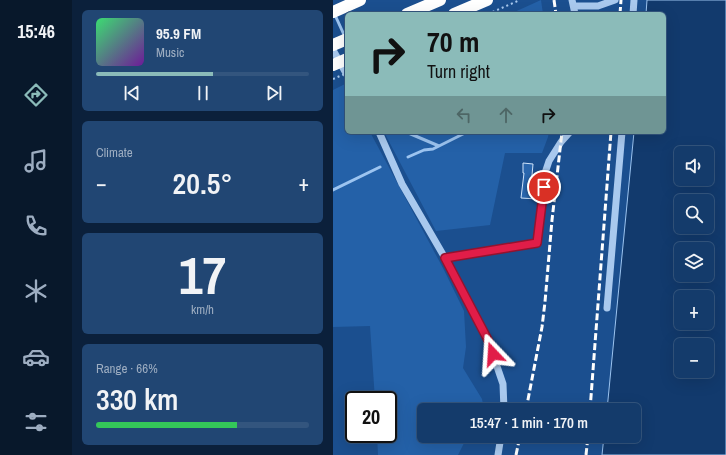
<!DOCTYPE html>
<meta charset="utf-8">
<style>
:root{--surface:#143b6b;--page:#214673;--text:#f1f3f6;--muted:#9dadc1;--line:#33557e;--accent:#8bbbb9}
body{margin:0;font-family:"Archivo Narrow",sans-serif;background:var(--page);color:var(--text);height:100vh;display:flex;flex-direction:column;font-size:15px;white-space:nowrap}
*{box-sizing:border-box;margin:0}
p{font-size:13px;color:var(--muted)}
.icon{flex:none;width:22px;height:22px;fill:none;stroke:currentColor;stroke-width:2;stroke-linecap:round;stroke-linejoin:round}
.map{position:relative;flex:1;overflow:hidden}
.details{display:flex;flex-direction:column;gap:10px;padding:10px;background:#0b203b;width:261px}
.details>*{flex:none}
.guide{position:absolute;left:12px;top:12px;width:321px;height:122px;border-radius:6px;box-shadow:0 4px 16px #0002,0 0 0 1px var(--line);background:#8bbbb9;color:#111;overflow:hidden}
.buttons{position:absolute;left:341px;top:146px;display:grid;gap:8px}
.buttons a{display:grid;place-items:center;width:40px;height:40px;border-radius:6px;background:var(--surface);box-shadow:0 4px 16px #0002,0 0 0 1px var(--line);font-size:20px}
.speed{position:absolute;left:12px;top:391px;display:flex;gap:8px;font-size:20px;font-weight:700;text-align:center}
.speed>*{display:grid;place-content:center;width:52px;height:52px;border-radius:50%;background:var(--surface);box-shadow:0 4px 16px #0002,0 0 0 1px var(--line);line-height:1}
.speed .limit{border:2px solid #111;border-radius:6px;background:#fff;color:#111}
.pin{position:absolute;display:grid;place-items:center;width:34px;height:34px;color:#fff;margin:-17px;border:2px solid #fff;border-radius:50%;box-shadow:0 1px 4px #0007}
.me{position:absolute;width:44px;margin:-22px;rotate:340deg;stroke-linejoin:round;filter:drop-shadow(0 0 3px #0008)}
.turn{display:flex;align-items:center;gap:14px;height:84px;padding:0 16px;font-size:18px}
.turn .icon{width:52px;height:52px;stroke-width:2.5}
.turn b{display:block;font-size:28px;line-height:34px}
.lanes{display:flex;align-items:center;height:38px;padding:0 16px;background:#0003;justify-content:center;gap:20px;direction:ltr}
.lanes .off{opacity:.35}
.big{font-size:30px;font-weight:600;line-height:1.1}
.details .widget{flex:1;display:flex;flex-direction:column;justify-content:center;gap:6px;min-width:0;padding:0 14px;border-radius:6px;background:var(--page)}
.details .dial{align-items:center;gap:0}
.dial b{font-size:52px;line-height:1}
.song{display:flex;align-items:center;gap:12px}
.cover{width:48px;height:48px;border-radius:6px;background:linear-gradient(135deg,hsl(140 70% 55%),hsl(280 70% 35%))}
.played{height:4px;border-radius:2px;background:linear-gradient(90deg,var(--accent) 55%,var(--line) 55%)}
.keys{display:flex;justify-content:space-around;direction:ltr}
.heat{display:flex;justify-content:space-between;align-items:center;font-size:22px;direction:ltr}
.charge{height:6px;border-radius:3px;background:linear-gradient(90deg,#34c759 66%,var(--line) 0)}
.trip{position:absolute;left:84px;top:403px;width:224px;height:40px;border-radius:6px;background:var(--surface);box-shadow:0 4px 16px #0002,0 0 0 1px var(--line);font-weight:600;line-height:40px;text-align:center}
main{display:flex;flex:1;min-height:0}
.tabs{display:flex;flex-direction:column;width:72px;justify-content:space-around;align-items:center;background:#08182b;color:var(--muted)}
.tabs .icon{width:28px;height:28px}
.tabs .on{color:var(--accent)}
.tabs b{font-size:18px;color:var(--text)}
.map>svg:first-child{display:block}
.green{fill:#2461a8}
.water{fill:#123a6d;stroke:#9cc4f0;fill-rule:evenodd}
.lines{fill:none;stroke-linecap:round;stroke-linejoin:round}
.stream{stroke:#9cc4f0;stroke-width:3}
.building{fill:#2a66ad;stroke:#cfe3fa}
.path{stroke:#a9c9ee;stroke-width:2;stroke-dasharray:2 3;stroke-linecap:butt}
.minor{stroke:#a9c9ee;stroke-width:7}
.highway{stroke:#fff;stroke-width:12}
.rail{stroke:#fff;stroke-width:3;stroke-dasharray:7 3;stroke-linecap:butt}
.path-bridge{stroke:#a9c9ee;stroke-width:2;stroke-dasharray:2 3;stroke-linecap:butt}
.highway-bridge{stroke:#fff;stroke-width:12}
.route-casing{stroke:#92132f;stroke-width:10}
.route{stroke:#e11d48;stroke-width:7}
</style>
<main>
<nav class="tabs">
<b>15:46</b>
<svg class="icon on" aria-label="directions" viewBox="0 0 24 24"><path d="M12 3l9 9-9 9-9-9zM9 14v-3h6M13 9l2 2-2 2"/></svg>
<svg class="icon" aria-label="music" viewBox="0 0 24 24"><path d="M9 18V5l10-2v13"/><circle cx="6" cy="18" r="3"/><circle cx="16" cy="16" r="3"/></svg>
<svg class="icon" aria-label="phone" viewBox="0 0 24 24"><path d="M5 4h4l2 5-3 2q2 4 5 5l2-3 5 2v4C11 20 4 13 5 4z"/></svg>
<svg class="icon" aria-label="climate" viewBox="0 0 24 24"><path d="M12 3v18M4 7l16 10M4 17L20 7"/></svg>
<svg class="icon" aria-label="car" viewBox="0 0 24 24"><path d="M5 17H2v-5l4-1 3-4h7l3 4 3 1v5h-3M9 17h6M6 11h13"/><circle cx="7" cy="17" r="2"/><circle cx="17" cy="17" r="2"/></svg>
<svg class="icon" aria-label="filters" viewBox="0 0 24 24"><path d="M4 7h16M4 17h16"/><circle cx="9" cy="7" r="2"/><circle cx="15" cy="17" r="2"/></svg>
</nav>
<section class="details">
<div class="widget">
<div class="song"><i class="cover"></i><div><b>95.9 FM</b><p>Music</p></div></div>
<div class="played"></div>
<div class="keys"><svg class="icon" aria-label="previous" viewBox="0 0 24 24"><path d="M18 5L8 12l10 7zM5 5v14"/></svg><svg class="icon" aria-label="pause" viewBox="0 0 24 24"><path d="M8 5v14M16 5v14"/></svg><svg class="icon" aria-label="next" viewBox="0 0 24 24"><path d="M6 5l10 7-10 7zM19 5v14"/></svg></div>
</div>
<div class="widget"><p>Climate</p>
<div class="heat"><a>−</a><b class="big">20.5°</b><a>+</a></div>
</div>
<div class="widget dial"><b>17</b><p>km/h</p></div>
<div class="widget"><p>Range · 66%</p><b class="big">330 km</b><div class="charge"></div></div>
</section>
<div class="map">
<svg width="393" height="455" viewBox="0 0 393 455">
<rect width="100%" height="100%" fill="#1b4f8f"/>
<path class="green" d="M208,0L210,14H177Z
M12,84L14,88V132H37L111,270L131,311L133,347L130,368L149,399L151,410H91V436H149L146,442L140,444L131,443L125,455H45L44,434H55V400H42L37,326L0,327V90Z
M51,132H216L215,137L209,153H172L157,225L103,231Z"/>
<path class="water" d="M314,0H393V455H269L271,436H301V410H274L301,132H331V14H313ZM348,153H374V179H348ZM348,201H374V227H348ZM348,249H374V275H348ZM348,297H374V323H348ZM348,345H374V371H348Z"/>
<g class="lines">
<path class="stream" d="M2,15L12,37
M73,132L106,146L134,132
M75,157L91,150L100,149L106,146
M0,190L47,167"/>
</g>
<path class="building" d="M190,163L200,164L198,187L205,188L204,199L188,198L191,173H190Z"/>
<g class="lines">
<path class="path" d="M155,14L187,0"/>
<path class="minor" d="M239,0L242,14
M241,6H265L282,0
M300,14L301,0
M0,50L14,75
M46,132L69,184L112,258L155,340L170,384L171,410
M112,258L204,243L212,173L216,161L228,142L237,132
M274,308L289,132
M165,455L168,436"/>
<path class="highway" d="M0,12L27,0
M74,14L107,0
M121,14L154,0
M0,45L14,39"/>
<path class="rail" d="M221,0L223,14
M287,14L288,0
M193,410L209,327L212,302L219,220L229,132
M257,410L278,132
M183,455L187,436
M253,455L255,436"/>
<path class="path-bridge" d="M0,79L14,73"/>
<path class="highway-bridge" d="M0,65L14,59"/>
</g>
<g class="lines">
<defs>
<path id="route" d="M160,354L155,340L112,258L204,243L211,187"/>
</defs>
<use href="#route" class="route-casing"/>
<use href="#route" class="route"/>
</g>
</svg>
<div class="buttons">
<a><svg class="icon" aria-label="sound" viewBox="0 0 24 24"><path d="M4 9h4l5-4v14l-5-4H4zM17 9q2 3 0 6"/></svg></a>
<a><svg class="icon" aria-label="search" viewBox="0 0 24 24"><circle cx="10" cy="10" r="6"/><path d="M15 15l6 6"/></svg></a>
<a><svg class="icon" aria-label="layers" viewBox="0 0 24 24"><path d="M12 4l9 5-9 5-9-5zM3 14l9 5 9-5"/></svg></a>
<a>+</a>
<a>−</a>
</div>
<div class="speed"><div class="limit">20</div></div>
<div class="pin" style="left:211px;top:187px;background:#d93025"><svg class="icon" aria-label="arrive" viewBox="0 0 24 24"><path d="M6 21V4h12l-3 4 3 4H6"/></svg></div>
<svg class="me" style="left:160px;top:354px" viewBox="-20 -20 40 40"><path d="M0-17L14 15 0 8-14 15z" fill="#e11d48" stroke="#fff" stroke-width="4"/></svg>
<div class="trip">15:47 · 1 min · 170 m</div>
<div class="guide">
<div class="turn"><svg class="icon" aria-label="right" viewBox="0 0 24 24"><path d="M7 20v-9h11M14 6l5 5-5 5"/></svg><div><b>70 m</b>Turn right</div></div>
<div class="lanes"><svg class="icon off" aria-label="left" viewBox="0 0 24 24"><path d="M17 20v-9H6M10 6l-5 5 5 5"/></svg><svg class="icon off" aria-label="ahead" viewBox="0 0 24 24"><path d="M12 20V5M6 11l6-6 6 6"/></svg><svg class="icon" aria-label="right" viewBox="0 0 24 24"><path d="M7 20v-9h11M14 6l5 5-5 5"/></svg></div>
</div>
</div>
</main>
